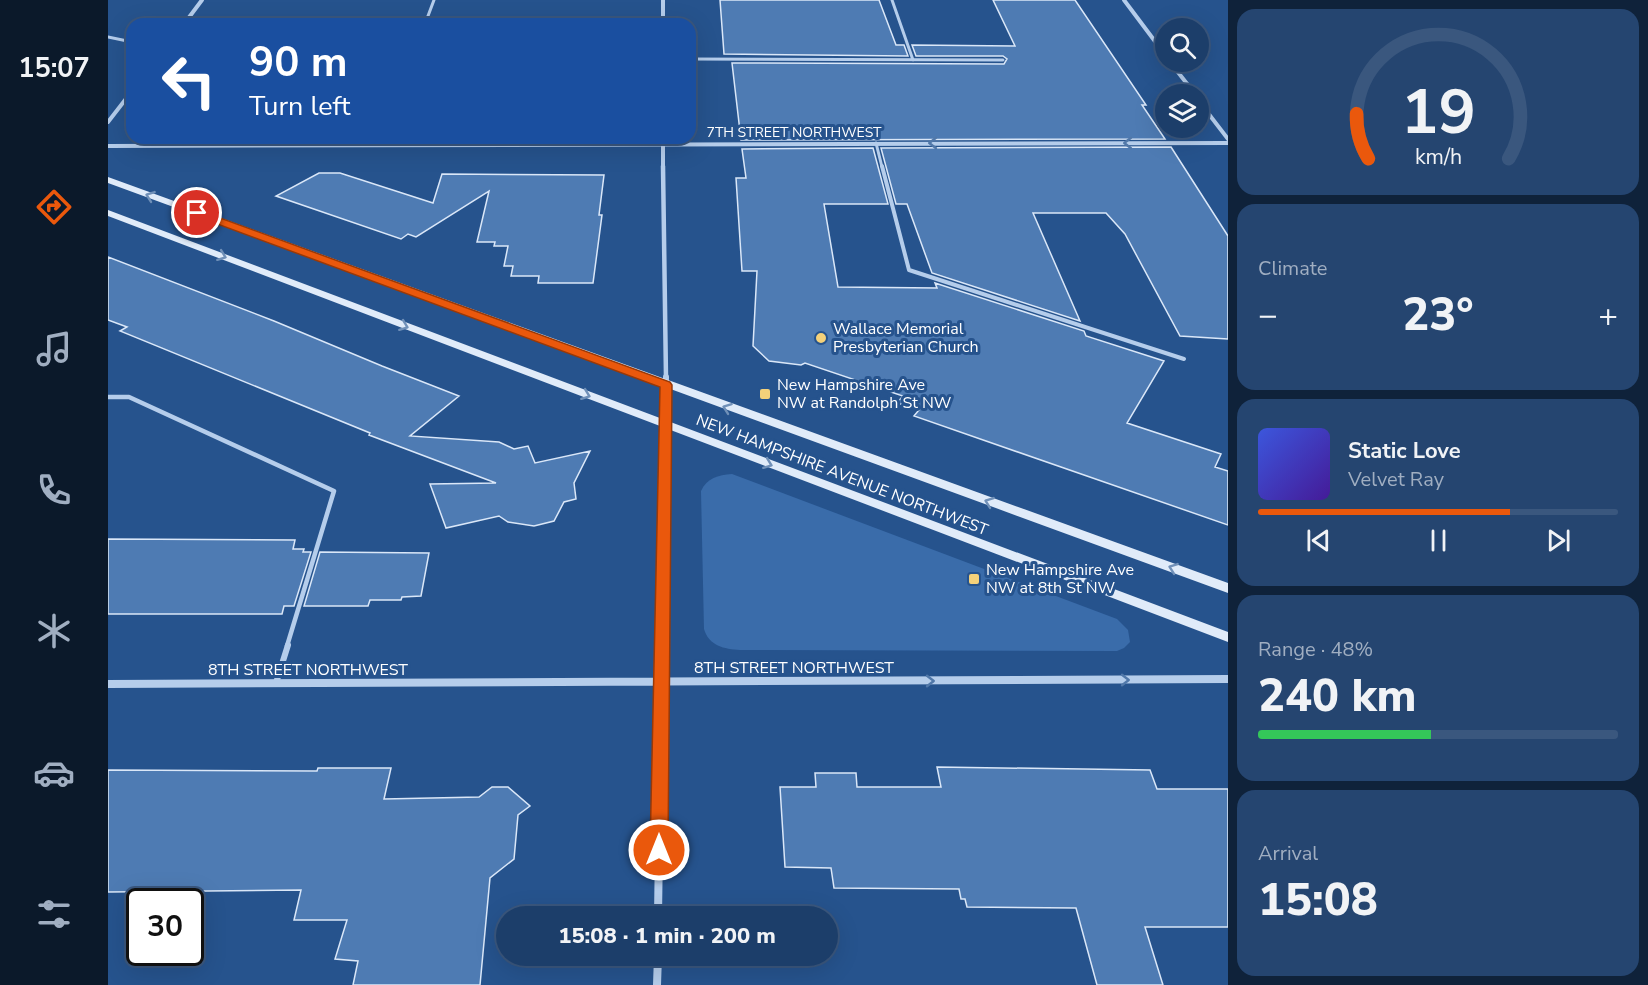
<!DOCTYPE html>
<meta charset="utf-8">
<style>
:root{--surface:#1c3e6a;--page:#254570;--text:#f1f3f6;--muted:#a0aec1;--line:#3a577e;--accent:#ea580c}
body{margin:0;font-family:"Nunito Sans",sans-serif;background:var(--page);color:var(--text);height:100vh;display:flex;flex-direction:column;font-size:22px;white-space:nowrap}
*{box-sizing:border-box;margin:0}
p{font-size:20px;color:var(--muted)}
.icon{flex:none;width:33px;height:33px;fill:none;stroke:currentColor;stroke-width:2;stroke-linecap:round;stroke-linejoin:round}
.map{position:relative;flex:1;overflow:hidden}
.panel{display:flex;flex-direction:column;gap:9px;padding:9px;background:#0f223a;width:420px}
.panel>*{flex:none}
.top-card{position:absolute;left:18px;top:18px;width:570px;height:126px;border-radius:18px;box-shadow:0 6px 24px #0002,0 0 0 2px var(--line);background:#1a4fa0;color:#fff;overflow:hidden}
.fabs{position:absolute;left:1047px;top:18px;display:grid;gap:12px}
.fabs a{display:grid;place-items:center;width:54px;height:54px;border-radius:50%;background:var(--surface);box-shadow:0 6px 24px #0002,0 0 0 2px var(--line);font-size:30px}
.speed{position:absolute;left:18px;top:888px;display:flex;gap:12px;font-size:30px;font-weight:700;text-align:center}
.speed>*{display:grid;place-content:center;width:78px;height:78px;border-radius:50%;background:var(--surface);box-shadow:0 6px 24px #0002,0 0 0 2px var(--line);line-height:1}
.speed .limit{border:3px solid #111;border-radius:9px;background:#fff;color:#111}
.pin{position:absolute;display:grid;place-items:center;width:51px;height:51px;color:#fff;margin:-26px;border:3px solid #fff;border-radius:50%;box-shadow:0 2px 6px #0007}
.me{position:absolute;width:66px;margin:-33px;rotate:0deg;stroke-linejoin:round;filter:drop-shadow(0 0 4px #0008)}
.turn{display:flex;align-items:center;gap:21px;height:126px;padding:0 24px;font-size:27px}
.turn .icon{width:78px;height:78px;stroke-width:2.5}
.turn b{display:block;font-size:42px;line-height:51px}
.big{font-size:45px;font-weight:800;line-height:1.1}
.panel .tile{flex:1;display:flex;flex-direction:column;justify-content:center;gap:9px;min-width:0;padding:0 21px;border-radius:18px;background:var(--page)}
.panel .dial{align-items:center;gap:0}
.dial svg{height:156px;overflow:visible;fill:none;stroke:var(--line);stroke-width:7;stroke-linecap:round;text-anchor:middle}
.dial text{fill:var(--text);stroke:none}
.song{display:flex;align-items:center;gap:18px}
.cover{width:72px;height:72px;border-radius:9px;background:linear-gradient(135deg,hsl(230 70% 55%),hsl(260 70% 35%))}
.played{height:6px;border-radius:3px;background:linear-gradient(90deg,var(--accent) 70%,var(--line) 70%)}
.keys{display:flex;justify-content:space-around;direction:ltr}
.heat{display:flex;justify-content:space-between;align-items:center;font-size:33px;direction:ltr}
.charge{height:9px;border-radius:4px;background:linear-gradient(90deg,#34c759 48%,var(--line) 0)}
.trip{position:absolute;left:388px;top:906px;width:342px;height:60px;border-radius:30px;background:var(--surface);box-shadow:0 6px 24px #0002,0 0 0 2px var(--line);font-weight:800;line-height:60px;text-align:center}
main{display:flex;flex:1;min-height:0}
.tab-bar{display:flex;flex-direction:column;width:108px;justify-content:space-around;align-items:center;background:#0b192a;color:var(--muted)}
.tab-bar .icon{width:42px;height:42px}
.tab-bar .current{color:var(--accent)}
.tab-bar b{font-size:27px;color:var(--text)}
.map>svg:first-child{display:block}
.green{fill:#3a6caa}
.building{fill:#4e7bb3;stroke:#dae7f8;stroke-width:1.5}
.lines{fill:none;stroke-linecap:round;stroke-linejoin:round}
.service-far3{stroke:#b5cdeb;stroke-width:3}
.service-far2{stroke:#b5cdeb;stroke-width:4}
.service-far1{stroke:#b5cdeb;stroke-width:4.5}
.service{stroke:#b5cdeb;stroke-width:6}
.minor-far3{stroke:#b5cdeb;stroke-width:4}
.minor-far2{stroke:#b5cdeb;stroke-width:4.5}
.minor-far1{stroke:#b5cdeb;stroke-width:6}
.minor{stroke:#b5cdeb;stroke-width:8}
.tertiary{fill:#b5cdeb;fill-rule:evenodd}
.secondary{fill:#e0ebf9;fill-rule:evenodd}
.oneway{stroke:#5178a9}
.oneway2{stroke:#7090b8}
.route{fill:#ea580c;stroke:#983908;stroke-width:1.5}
.poi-dot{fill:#f4d17a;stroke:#26538d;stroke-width:2}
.labels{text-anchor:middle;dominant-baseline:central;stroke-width:6;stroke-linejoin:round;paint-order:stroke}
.far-street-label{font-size:14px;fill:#fff;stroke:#26538d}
.poi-label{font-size:16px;fill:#fff;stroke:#26538d;text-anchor:start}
.street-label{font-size:16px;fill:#fff;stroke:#26538d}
</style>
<main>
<nav class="tab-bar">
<b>15:07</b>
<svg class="icon current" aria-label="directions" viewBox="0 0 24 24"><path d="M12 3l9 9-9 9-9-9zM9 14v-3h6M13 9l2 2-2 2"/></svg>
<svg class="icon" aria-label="music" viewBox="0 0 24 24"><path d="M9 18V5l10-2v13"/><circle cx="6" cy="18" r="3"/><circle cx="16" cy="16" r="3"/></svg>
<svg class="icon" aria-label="phone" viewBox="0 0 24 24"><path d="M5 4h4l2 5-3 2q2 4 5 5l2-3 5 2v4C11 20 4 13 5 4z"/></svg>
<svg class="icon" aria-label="climate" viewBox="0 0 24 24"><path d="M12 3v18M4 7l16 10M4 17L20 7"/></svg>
<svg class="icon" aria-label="car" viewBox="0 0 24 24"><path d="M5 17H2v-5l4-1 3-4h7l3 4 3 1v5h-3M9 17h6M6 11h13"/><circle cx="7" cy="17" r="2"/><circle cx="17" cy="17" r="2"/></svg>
<svg class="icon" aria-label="filters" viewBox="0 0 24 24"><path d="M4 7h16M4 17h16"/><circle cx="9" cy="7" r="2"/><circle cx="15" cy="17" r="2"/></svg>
</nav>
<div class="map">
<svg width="1120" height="985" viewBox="0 0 1120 985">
<rect width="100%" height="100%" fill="#26538d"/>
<path class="green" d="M624,474L1009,619L1020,630L1022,642L1016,648L1009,651L632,650C616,649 601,646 596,629L593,491C599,478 610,475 624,474Z"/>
<path class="building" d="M612,0H771L788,45H796L800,56L616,54Z
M885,0H967L1038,105H1034L1057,139L633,140L624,63L896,64L899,59L895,56H808L804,45L907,46Z
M1063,147L1120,236V339L1072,336L1017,234L998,213H925L972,321L824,273L799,204H788L773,148Z
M765,148L780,204H716L730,287L829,288L827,283L976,331L978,336L1056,361L1019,423L1113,454L1107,467L1120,471V525L806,416L811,410L789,403L795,396L697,363L693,365L661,361L645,346L649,271H634L628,178H638L634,149Z
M211,173H232L325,203L334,174L496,175L491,215H494L485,283H430L431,276H403L405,266H396L400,246H386L387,242H369L381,191L308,237L300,234L293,239L168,196Z
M0,257L166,321L274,366L351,396L302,436L391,442L406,449L420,446L427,463L482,451L466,483L468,499L456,502L446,521L426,526L400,522L391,516L338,528L322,484L388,483L261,435L262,433L12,331L19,327L0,320Z
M0,539L187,540L185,549H196L195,552H203L186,606H176L174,614H0Z
M212,552L321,553L313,596L294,597L293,600H262L260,606H196Z
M829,767L1042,770L1049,789H1120V927H1037L1055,985H989L968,908L859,907L857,899H853L851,889L726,888L723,868L677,867L672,787H708L707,773H748L749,787H833Z
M210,768H283L276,799L371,797L384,787H400L422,806L410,815L406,859L382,878L372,985H245L250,961L227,959L239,920H186L193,890L0,892V770L209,771Z"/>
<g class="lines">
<path class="service-far3" d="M784,0L805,60
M317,24L326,0
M0,37L24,42
M582,59L895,60
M768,143L774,167"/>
<path class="service-far2" d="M774,166L801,270L1076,359"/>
<path class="service-far1" d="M0,397H21L226,491L179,646"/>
<path class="service" d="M168,683L180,645"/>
<path class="minor-far3" d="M555,0V24
M1016,0L1058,56
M76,24L94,0
M1062,62L1087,94
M1090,100L1120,139
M0,122L24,91
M555,138V167"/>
<path class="minor-far2" d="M555,166L558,378"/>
<path class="minor-far1" d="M554,646L558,377"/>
<path class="minor" d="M0,684L1120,679
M550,916L554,645
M549,985L550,956"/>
<path class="tertiary" d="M1120,141V145L0,148V144Z"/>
<path class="secondary" d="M0,177L1120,583V593L0,183Z
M0,210L1120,632V642L0,216Z"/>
</g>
<defs><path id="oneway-chevron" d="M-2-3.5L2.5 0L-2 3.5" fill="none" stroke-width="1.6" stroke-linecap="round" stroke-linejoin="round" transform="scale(1.5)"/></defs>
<g class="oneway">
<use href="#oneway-chevron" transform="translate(825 143) rotate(180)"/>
<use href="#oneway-chevron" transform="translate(1020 143) rotate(180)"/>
<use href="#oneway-chevron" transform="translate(1017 680)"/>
<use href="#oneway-chevron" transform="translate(822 681)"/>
</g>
<g class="oneway2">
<use href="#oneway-chevron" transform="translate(42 196) rotate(-160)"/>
<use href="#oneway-chevron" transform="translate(114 256) rotate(21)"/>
<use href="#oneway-chevron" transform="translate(296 326) rotate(21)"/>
<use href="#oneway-chevron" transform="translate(478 395) rotate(21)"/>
<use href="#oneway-chevron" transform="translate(619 408) rotate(-160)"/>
<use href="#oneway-chevron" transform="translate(660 464) rotate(21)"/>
<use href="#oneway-chevron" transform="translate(881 502) rotate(-160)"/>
<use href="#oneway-chevron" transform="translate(1065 568) rotate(-160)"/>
</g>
<path class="route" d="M85,211H93L562,382L564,385L560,850L557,855L551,858L544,855L542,850L552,387L85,215Z"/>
<g class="poi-dot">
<circle cx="713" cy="338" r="6"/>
<rect x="651" y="388" width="12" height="12" rx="3"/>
<rect x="860" y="573" width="12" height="12" rx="3"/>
</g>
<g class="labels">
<g class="far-street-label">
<text x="686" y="132">7TH STREET NORTHWEST</text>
</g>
<g class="poi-label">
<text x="725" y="329">Wallace Memorial<tspan x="725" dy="18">Presbyterian Church</tspan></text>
<text x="669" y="385">New Hampshire Ave<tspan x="669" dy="18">NW at Randolph St NW</tspan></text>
<text x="878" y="570">New Hampshire Ave<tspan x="878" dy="18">NW at 8th St NW</tspan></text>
</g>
<g class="street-label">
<text transform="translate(734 475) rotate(21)">NEW HAMPSHIRE AVENUE NORTHWEST</text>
<text x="686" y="668">8TH STREET NORTHWEST</text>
<text x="200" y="670">8TH STREET NORTHWEST</text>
</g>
</g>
</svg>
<div class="fabs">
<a><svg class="icon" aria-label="search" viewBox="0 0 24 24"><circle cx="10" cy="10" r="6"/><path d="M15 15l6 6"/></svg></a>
<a><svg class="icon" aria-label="layers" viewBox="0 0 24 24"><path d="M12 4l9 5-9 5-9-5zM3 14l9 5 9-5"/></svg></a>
</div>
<div class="speed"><div class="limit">30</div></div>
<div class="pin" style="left:89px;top:213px;background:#d93025"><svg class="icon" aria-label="arrive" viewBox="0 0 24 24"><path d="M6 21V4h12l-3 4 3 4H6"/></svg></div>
<svg class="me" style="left:551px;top:850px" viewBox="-20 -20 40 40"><circle r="17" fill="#ea580c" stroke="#fff" stroke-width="3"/><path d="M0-11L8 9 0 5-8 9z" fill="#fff"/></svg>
<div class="trip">15:08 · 1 min · 200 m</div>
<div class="top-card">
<div class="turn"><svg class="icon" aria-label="left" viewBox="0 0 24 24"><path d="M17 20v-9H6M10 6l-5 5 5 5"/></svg><div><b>90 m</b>Turn left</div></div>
</div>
</div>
<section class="panel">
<div class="tile dial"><svg viewBox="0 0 100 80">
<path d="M14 69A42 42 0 1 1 86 69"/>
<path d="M14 69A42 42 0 0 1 8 46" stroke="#ea580c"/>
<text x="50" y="56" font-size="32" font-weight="700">19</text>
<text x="50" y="72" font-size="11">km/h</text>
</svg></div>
<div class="tile"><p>Climate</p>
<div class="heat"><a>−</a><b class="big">23°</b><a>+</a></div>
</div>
<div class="tile">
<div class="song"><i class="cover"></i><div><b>Static Love</b><p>Velvet Ray</p></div></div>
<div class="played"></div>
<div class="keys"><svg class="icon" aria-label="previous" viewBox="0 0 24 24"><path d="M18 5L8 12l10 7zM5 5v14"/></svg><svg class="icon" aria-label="pause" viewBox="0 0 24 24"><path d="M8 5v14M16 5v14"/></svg><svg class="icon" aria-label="next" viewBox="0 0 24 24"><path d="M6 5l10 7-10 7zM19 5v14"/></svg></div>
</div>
<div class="tile"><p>Range · 48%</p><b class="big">240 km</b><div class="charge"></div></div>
<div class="tile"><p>Arrival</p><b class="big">15:08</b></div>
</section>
</main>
